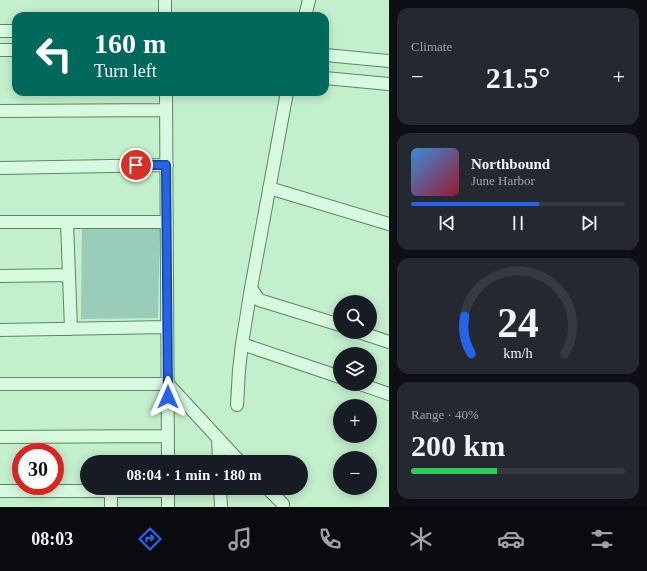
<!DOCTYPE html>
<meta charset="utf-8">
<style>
:root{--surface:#171b24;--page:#242831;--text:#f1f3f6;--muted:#9ea1a6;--line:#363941;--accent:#2563eb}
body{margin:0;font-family:Georgia,serif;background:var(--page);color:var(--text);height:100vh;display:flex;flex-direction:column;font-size:15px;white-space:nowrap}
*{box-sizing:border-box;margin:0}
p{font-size:13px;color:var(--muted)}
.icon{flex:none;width:22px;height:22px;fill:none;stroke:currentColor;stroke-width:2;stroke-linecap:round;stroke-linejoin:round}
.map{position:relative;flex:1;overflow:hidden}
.panel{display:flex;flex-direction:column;gap:8px;padding:8px;background:#0d0f14;width:258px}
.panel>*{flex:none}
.top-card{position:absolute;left:12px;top:12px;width:317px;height:84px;border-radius:12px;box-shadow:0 2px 10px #0003;background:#00695c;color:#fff;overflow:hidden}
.tools{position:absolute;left:333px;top:295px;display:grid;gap:8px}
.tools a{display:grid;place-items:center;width:44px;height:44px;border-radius:50%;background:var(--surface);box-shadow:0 2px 10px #0003;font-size:20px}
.speed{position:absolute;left:12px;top:443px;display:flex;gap:8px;font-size:20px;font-weight:700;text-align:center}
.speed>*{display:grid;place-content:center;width:52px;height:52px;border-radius:50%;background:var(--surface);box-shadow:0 2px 10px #0003;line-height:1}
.speed .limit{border:6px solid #d22;background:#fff;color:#111}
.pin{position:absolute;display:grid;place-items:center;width:34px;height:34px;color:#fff;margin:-17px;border:2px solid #fff;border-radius:50%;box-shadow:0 1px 4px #0007}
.me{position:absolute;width:44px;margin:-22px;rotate:0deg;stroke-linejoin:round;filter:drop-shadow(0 0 3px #0008)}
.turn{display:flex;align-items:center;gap:14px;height:84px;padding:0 16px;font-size:18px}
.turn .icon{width:52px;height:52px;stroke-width:2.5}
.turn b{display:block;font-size:28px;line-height:34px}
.big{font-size:30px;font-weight:600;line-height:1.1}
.panel .card{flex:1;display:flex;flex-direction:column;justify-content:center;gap:6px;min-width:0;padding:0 14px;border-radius:12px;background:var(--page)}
.panel .dial{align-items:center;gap:0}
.dial svg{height:104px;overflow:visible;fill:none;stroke:var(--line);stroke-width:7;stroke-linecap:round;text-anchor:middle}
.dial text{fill:var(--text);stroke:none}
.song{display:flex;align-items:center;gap:12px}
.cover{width:48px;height:48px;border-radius:6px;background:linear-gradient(135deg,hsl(210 70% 55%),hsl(350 70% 35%))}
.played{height:4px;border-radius:2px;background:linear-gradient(90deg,var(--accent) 60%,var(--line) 60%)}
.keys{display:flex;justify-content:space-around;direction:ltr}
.heat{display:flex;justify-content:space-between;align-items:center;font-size:22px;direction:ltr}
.charge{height:6px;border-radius:3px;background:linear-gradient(90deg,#34c759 40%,var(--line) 0)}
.trip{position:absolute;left:80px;top:455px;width:228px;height:40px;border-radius:20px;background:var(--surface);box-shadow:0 2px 10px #0003;font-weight:600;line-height:40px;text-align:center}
.menu{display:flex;height:64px;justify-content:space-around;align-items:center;background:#090b0e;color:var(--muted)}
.menu .icon{width:28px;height:28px}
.menu .active{color:var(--accent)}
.menu b{font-size:18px;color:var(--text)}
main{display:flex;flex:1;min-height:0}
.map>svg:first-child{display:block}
.green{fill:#97cdb9}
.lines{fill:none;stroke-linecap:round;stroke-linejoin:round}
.minor-casing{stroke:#5a895c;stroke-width:14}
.minor{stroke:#d7f9df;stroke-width:12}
.route-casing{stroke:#184099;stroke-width:10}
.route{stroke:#2563eb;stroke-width:7}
</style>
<main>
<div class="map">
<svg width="389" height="507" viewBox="0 0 389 507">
<rect width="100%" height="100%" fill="#c3efcd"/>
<path class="green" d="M160,228L158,318L81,319L82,229Z"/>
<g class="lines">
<defs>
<path id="minor" d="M165,0V16
M305,16L309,0
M0,31H16
M0,50H16
M325,55L389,61
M325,78L389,84
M166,92L168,462
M287,92L251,288L259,300L340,325
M0,111L166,110
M0,168L167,165
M269,188L389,224
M0,222H167
M67,222L71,329
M0,276L69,275
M0,330L167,327
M359,332L389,342
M242,344L340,377
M0,384H168L240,462
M360,384L389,394
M237,405L239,370L242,344L251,288
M0,437L168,436
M218,438L219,462
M168,488V507
M220,488L221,507
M267,488L283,504V507
M0,491H168
M111,491V507"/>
</defs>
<use href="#minor" class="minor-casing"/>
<use href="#minor" class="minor"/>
</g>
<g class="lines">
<defs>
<path id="route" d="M136,165H166L168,397"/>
</defs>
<use href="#route" class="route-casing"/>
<use href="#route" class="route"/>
</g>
</svg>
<div class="tools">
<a><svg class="icon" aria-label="search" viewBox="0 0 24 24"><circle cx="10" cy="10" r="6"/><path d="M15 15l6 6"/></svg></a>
<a><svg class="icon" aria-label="layers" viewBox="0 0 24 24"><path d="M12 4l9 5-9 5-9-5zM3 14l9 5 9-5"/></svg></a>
<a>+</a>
<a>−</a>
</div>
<div class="speed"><div class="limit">30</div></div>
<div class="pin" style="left:136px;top:165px;background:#d93025"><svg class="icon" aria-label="arrive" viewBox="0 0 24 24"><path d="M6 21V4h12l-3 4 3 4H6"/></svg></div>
<svg class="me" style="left:168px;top:397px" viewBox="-20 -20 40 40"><path d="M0-17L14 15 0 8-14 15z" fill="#2563eb" stroke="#fff" stroke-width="4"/></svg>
<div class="trip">08:04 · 1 min · 180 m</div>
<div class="top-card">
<div class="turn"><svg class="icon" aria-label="left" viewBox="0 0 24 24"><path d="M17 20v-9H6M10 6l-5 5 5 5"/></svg><div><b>160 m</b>Turn left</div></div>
</div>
</div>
<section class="panel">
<div class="card"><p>Climate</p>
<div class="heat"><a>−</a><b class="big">21.5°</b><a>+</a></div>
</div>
<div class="card">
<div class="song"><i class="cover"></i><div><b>Northbound</b><p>June Harbor</p></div></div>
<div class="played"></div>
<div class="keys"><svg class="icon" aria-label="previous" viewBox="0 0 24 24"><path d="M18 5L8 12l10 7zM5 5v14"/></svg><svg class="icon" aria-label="pause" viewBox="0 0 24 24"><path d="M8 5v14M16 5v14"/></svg><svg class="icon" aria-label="next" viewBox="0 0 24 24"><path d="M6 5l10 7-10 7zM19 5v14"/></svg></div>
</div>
<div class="card dial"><svg viewBox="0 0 100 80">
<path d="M14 69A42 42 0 1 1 86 69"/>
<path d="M14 69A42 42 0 0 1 9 40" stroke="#2563eb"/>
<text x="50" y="56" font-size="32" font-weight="700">24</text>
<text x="50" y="72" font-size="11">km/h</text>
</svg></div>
<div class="card"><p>Range · 40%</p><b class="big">200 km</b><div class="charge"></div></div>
</section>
</main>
<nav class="menu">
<b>08:03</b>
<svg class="icon active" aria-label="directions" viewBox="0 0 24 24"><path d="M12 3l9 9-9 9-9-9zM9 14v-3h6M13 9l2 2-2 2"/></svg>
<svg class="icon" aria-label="music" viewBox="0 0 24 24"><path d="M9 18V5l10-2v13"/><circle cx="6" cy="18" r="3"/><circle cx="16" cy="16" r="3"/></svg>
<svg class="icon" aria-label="phone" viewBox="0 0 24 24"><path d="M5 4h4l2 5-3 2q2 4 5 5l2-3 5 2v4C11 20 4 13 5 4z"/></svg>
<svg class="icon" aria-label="climate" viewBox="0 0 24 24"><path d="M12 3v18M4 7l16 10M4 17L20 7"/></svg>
<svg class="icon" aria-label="car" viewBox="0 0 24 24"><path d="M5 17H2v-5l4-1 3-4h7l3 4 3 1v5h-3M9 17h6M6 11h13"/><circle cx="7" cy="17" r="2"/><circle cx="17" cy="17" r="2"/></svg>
<svg class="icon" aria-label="filters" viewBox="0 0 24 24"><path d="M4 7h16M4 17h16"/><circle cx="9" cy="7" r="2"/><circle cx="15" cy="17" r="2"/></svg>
</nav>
